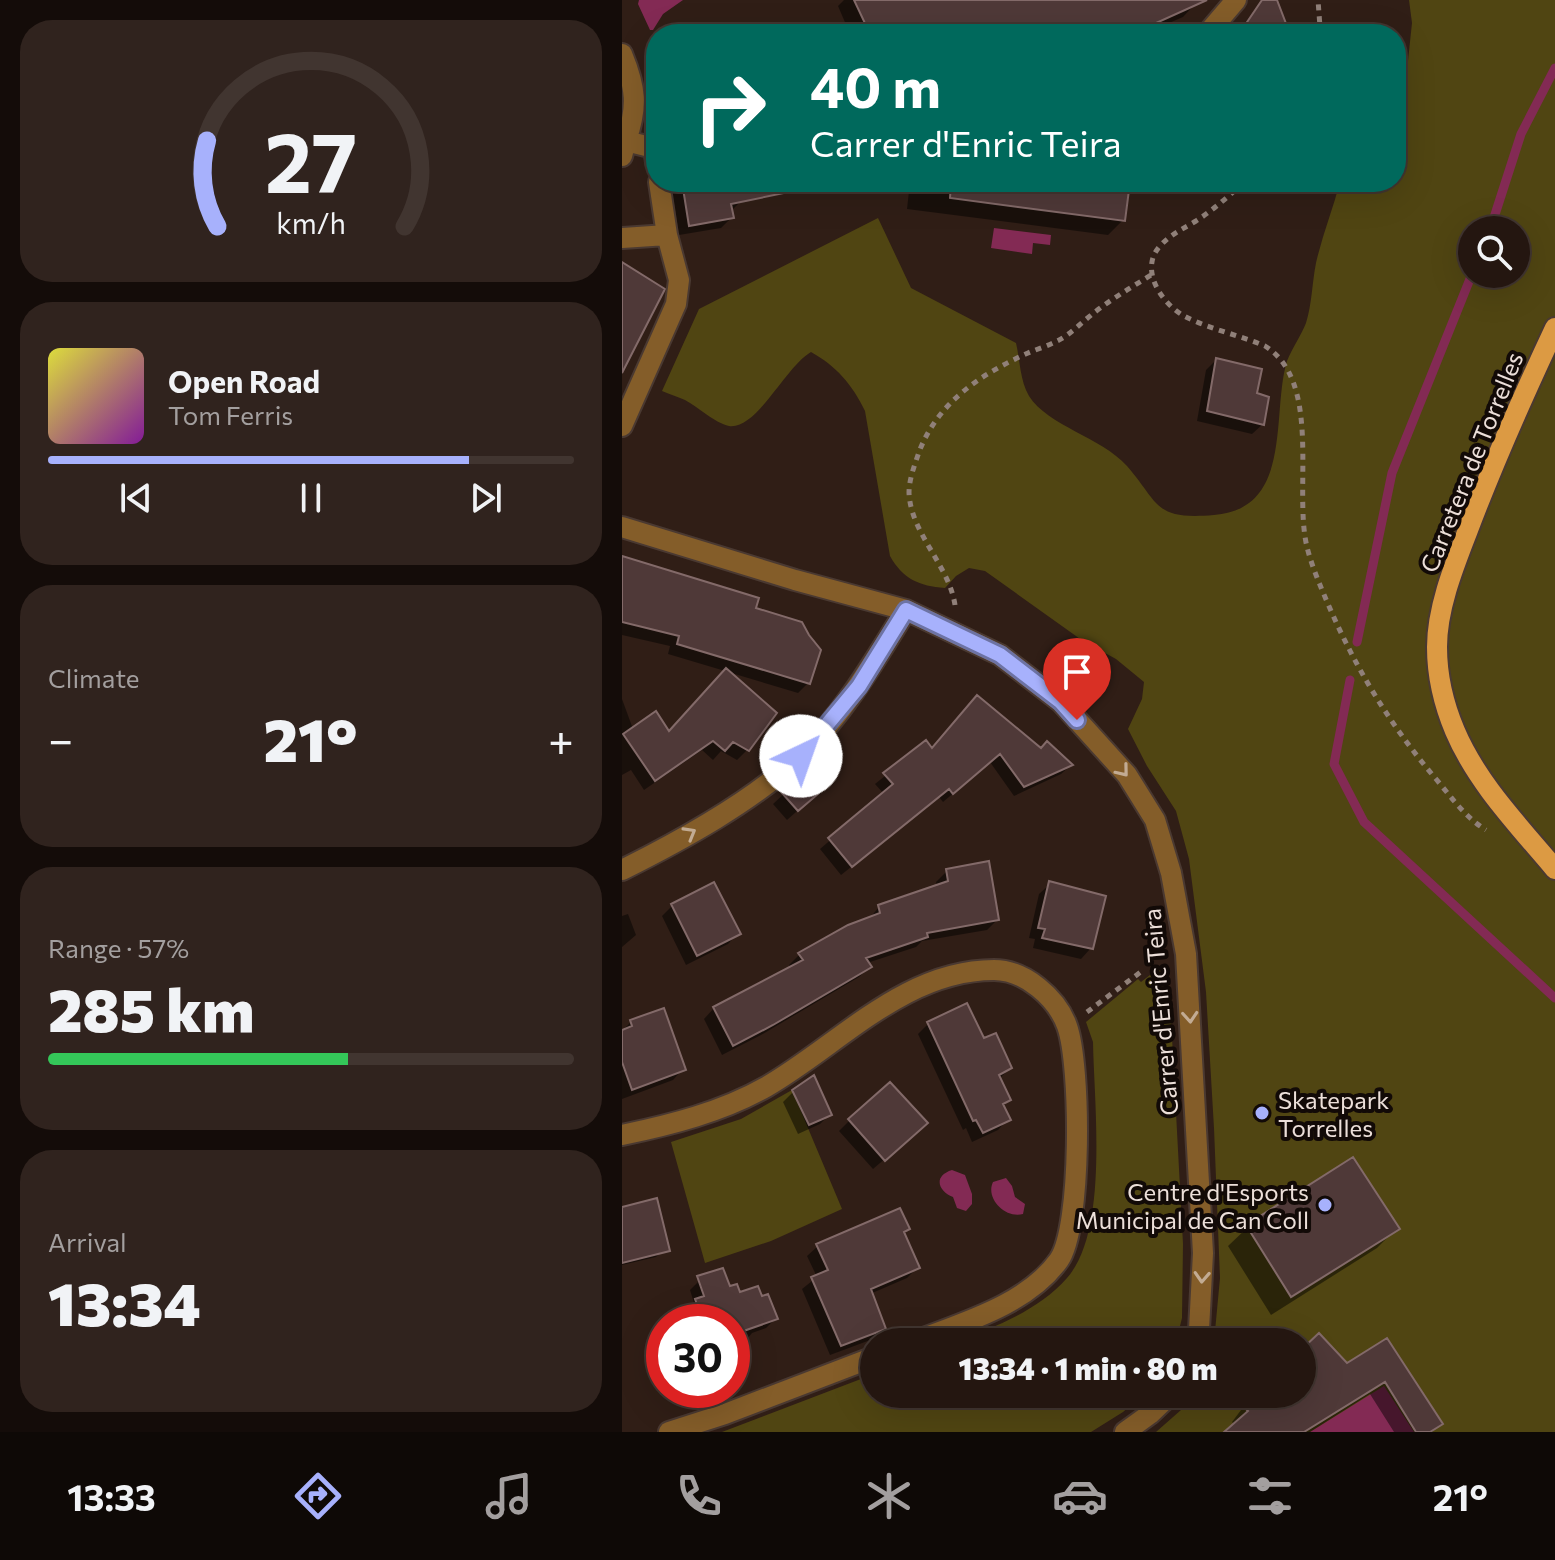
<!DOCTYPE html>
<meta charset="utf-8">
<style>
:root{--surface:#241610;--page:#30231e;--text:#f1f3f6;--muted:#a39f9f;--line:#413530;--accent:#a7b1fc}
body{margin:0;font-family:Commissioner,sans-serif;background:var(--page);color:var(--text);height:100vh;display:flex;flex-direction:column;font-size:30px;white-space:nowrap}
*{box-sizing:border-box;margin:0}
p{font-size:26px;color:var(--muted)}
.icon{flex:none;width:44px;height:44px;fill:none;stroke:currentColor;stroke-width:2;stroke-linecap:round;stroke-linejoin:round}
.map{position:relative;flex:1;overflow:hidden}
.sheet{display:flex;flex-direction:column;gap:20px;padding:20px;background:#140c09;width:622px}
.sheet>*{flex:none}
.guide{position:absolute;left:24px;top:24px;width:760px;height:168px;border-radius:32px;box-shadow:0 8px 32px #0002,0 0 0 2px var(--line);background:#00695c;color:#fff;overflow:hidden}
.fabs{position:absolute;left:836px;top:216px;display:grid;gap:16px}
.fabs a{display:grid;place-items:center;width:72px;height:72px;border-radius:50%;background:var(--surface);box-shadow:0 8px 32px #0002,0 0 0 2px var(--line);font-size:40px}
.speed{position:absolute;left:24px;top:1304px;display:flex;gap:16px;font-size:40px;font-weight:700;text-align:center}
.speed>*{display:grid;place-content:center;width:104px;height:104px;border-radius:50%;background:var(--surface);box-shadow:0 8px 32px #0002,0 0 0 2px var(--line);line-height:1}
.speed .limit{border:12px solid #d22;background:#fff;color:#111}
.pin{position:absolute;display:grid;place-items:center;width:68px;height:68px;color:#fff;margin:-82px -34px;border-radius:50% 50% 50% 0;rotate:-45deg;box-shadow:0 0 8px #0007}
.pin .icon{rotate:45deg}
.me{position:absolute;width:88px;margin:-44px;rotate:42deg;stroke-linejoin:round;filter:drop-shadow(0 0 6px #0008)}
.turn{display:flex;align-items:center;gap:28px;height:168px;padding:0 32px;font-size:36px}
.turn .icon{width:104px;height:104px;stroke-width:2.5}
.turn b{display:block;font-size:56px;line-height:68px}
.big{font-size:60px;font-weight:800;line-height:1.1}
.sheet .tile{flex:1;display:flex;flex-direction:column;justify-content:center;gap:12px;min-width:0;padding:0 28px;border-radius:32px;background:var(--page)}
.sheet .dial{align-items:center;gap:0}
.dial svg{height:208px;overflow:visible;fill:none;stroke:var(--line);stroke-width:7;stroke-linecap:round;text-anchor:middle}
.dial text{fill:var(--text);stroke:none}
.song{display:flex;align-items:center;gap:24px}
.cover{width:96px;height:96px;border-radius:12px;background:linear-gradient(135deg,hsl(60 70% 55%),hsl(290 70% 35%))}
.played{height:8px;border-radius:4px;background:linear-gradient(90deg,var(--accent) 80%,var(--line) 80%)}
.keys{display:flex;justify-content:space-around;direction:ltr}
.heat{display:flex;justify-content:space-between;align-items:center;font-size:44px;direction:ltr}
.charge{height:12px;border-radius:6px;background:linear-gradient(90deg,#34c759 57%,var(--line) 0)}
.trip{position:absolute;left:238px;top:1328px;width:456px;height:80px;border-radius:40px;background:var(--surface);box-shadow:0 8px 32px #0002,0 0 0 2px var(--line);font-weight:800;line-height:80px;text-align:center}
.tab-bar{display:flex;height:128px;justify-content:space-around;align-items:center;background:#0e0906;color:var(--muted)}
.tab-bar .icon{width:56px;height:56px}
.tab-bar .on{color:var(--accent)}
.tab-bar b{font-size:36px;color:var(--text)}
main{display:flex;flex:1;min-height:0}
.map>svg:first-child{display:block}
.green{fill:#504512;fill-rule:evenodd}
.water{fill:#832a54}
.shadow{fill:#0007}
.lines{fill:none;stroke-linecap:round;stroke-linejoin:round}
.stream{stroke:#832a54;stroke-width:9}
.building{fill:#4f3938;stroke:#836a69;stroke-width:2}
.street-casing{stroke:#4a3931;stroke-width:24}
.primary-casing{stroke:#4a3931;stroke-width:24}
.path{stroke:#908079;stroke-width:5;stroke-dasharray:6 6;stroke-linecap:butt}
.street{stroke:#845d29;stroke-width:20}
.primary{stroke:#dc9a43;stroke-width:20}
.oneway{stroke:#c2ab93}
.route-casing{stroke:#6d73a4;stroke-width:20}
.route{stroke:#a7b1fc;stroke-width:14}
.poi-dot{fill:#a7b1fc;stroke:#120a07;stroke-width:3}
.labels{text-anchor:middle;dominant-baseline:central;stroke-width:8;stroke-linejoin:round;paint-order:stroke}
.street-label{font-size:24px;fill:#ecdfd9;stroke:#120a07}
.poi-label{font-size:24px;fill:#ecdfd9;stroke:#120a07;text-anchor:start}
</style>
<main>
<section class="sheet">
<div class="tile dial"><svg viewBox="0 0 100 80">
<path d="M14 69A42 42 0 1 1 86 69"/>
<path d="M14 69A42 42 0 0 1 10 36" stroke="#a7b1fc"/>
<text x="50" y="56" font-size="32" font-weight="700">27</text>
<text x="50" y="72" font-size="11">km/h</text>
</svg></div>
<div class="tile">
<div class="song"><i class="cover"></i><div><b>Open Road</b><p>Tom Ferris</p></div></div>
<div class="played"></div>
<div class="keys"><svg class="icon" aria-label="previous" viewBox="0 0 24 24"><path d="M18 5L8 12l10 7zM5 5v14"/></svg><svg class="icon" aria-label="pause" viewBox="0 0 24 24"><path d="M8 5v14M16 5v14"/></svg><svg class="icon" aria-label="next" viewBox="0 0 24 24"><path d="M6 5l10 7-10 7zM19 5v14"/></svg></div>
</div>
<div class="tile"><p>Climate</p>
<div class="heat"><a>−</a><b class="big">21°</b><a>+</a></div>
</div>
<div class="tile"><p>Range · 57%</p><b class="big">285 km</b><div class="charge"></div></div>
<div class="tile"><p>Arrival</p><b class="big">13:34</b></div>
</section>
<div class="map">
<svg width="933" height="1432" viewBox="0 0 933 1432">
<rect width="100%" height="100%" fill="#301e16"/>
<path class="green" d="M787,0H933V1432H534L559,1410L570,1394H680V1342H592L598,1278L592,1128L584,992L567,859L554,811L525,766L506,729L520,699L522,682L494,659L461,641L363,571L347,568L334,576L323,588C297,586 281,579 268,556L243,411C230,384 214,366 189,352C163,367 135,430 107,426C93,423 76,407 63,400C56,397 47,394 40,391L77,309L256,218L289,288L394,343C398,360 398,381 407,396C426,426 479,437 505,466C538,504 531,520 592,515C672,509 649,413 665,361C670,348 679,336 684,323C690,304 690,283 694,263C700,236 711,209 718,182H774V95L785,70L790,23ZM850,230H894V274H850Z
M542,964L547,981L561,1244L560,1318L554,1342H334C374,1326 416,1311 445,1278C487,1230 472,1105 471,1042L464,1022L516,979L519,982Z
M170,1090L220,1209L149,1241L83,1263L49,1142L119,1119Z
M252,1374V1394H522L501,1412L469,1432H100Z"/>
<path class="water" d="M17,0H61L41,14L31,30H28L16,4Z
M372,228L429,235L428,245L411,243L410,254L369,248Z
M330,1170L343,1175L350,1194V1204L344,1211L335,1208L331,1197C316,1191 311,1176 330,1170Z
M384,1178L390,1186L393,1197L403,1204L401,1214C384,1219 363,1199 371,1182Z
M762,1386L792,1432H688Z"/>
<path class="shadow" d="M222,0H573L574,3L561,17L533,29L528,34H228L216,6Z
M52,182H116L119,201L109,211L110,217L99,228L57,235L49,185Z
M288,182H506L501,220L486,235L285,209Z
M594,360L641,424L630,434L575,421L584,370Z
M0,558L131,609L186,683L176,693L106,672L125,750L115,760L99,751L91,760L80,750L22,790L9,770L0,775V699L11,729L47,733L103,671L46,654L48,646L0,635Z
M304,743L310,750H419L449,765L439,774L392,796L368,762L321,802L317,797L219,875L198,849L262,794L253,784Z
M179,778L183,804L165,820L151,804Z
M325,871L375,920L365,930L300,941L294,947L245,963L247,967L237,977L139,1035L100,1055L82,1019L92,1008L169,968L167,965L177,955L227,927L247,919L257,907L315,887L314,882Z
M428,884L469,948L459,959L411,948L413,939L407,938L417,894Z
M91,885L116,933L106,944L64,965L40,916L50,906Z
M6,914L14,935L0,947V916Z
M9,1022L61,1069L51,1080L0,1099V1031Z
M306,1024L361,1041L388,1068L377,1079L387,1100L380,1107L386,1119L376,1130L350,1142L344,1128L341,1130L296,1034Z
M171,1092L208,1114L198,1124L176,1134L161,1102Z
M228,1120L293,1133L251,1169L217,1131Z
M0,1209L45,1246L34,1257L0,1265Z
M626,1227L775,1228L755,1248L649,1315L606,1246Z
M281,1233L295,1268L285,1278L248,1294L261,1328L251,1339L208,1355L180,1289L195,1277L185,1256L196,1246Z
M77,1281L107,1288L154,1318L144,1328L130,1333L121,1344L110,1348V1322H69L64,1310L72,1303L68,1290Z
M765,1340L818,1424L810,1432H772L748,1394L688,1432H606L613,1425L610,1422L619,1410L635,1394H680V1352L725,1366Z"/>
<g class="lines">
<path class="stream" d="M868,230L899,134L933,68
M735,642L770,473L850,274
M728,680L712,764L742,822L933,998"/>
</g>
<path class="building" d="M232,0H585L534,23L539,34H248Z
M640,0H655L668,34H617Z
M60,182H161L162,193L109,204L112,218L67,226Z
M329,182H508L503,221L328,198Z
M0,262L43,289L0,373Z
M594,358L640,369L635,393L647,397L642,425L585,411Z
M0,556L137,598L134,608L180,622L187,635L199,650L188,684L55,644L57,636L0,622Z
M104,668L155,713L127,751L111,742L103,751L91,741L33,781L1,734L34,711L47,731Z
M355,695L419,748L425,741L451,765L402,787L378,754L331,794L327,789L230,867L206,838L271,784L261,773L304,740L310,748Z
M179,775L196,794L176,811L160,793Z
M367,861L377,920L305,933L306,937L244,958L250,967L151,1025L111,1046L91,1007L181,960L176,953L226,925L258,913L256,905L326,881L324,869Z
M427,881L484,896L471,949L420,938L423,929L416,928Z
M92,882L119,934L75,956L49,904Z
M345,1003L362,1038L374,1033L390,1068L377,1075L389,1100L381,1104L389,1120L361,1133L354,1120L351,1121L305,1022Z
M42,1008L64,1070L10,1090L0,1062V1030L10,1026L8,1020Z
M192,1075L210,1115L187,1125L170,1090Z
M268,1082L306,1123L263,1161L226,1119Z
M731,1157L778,1229L669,1297L624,1225Z
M35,1198L48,1251L0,1263V1207Z
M278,1208L288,1229L282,1232L298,1268L249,1289L264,1329L219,1346L189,1277L206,1270L194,1244Z
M101,1268L108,1286L115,1284L118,1292L136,1286L140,1296L146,1294L156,1319L110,1335V1322H81L73,1299L82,1296L75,1276Z
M697,1333L725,1363L765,1338L821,1424L808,1432H794L763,1382L682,1432H602L626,1411L622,1407L637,1394H680V1349Z"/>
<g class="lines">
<defs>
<path id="street" d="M585,34L614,0
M0,54C14,88 16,106 4,141L0,140
M0,156L4,141L32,148L34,162
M0,238L45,235L37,182
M0,426L54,304L57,280L45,235
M0,527L173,580L284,610L378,655L439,702L505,775L533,820L549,873L564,954L581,1253L577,1330L574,1342
M0,870C58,841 134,800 180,754C223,712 253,660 284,610
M0,1135C48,1125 100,1112 144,1087C217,1045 282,970 372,970C403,970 435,998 445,1026C459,1065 460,1227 437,1260C405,1305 340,1323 291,1342
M47,1432L103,1414L252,1357
M503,1432L528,1414L549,1394"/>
<path id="primary" d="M933,328C902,394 872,461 846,530C832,566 815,608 815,647C815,675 822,705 833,731C855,783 897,826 933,869"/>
</defs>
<use href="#street" class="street-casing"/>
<use href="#primary" class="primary-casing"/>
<path class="path" d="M696,34L698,27L696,0
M622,182C607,196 591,210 574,221C561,229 549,234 539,245C516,268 539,303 562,316C587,329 617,335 643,346C701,382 671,490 685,547C690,567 698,585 706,604C734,669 768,725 814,779C830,798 843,817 864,830
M333,605C327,565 289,534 287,493C287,479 293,464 297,452C316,402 359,374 406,353C415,349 426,346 435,341C448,335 461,321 473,312C491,298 510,287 529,275
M465,1012L520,971"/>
<use href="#street" class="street"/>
<use href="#primary" class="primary"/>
</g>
<defs><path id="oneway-chevron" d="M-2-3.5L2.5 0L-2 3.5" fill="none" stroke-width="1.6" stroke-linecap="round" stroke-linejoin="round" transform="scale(2)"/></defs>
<g class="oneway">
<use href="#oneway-chevron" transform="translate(501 771) rotate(51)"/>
<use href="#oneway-chevron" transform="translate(68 833) rotate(-30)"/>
<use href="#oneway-chevron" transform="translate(568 1017) rotate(86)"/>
<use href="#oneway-chevron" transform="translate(580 1277) rotate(93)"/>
</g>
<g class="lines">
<defs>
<path id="route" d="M179,756L237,686L284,610L378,655L439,702L455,720"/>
</defs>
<use href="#route" class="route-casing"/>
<use href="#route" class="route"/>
</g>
<g class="poi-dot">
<circle cx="640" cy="1113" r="8"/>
<circle cx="703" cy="1205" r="8"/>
</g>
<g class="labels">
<g class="street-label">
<text transform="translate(849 462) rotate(-68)">Carretera de Torrelles</text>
<text transform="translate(538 1012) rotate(-95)">Carrer d'Enric Teira</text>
</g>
<g class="poi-label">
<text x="656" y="1099">Skatepark<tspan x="656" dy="28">Torrelles</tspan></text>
<text x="687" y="1191" text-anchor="end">Centre d'Esports<tspan x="687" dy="28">Municipal de Can Coll</tspan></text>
</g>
</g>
</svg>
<div class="fabs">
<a><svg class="icon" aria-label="search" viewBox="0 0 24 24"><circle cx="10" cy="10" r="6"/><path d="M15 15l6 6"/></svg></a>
</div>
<div class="speed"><div class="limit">30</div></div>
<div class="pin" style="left:455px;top:720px;background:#d93025"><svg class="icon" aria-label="arrive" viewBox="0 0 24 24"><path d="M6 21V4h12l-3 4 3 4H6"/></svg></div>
<svg class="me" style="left:179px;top:756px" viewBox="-20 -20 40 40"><circle r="19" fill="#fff"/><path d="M0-13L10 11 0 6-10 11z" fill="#a7b1fc"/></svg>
<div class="trip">13:34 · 1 min · 80 m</div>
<div class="guide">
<div class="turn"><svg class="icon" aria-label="right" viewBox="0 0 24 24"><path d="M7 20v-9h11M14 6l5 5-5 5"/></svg><div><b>40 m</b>Carrer d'Enric Teira</div></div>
</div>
</div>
</main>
<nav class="tab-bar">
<b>13:33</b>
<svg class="icon on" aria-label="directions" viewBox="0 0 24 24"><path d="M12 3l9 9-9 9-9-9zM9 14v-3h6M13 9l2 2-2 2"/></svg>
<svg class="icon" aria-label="music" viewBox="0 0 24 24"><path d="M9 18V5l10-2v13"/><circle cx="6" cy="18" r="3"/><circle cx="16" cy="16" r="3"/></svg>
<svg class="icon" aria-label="phone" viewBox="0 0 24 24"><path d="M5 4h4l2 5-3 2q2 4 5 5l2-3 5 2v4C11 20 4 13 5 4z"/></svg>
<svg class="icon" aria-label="climate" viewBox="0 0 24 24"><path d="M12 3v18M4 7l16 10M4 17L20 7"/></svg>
<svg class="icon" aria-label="car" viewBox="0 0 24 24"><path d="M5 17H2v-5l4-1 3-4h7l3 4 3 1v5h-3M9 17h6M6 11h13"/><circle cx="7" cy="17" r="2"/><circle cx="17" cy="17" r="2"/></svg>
<svg class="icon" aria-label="filters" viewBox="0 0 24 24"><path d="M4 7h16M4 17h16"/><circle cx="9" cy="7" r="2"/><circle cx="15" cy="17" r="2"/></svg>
<b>21°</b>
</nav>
